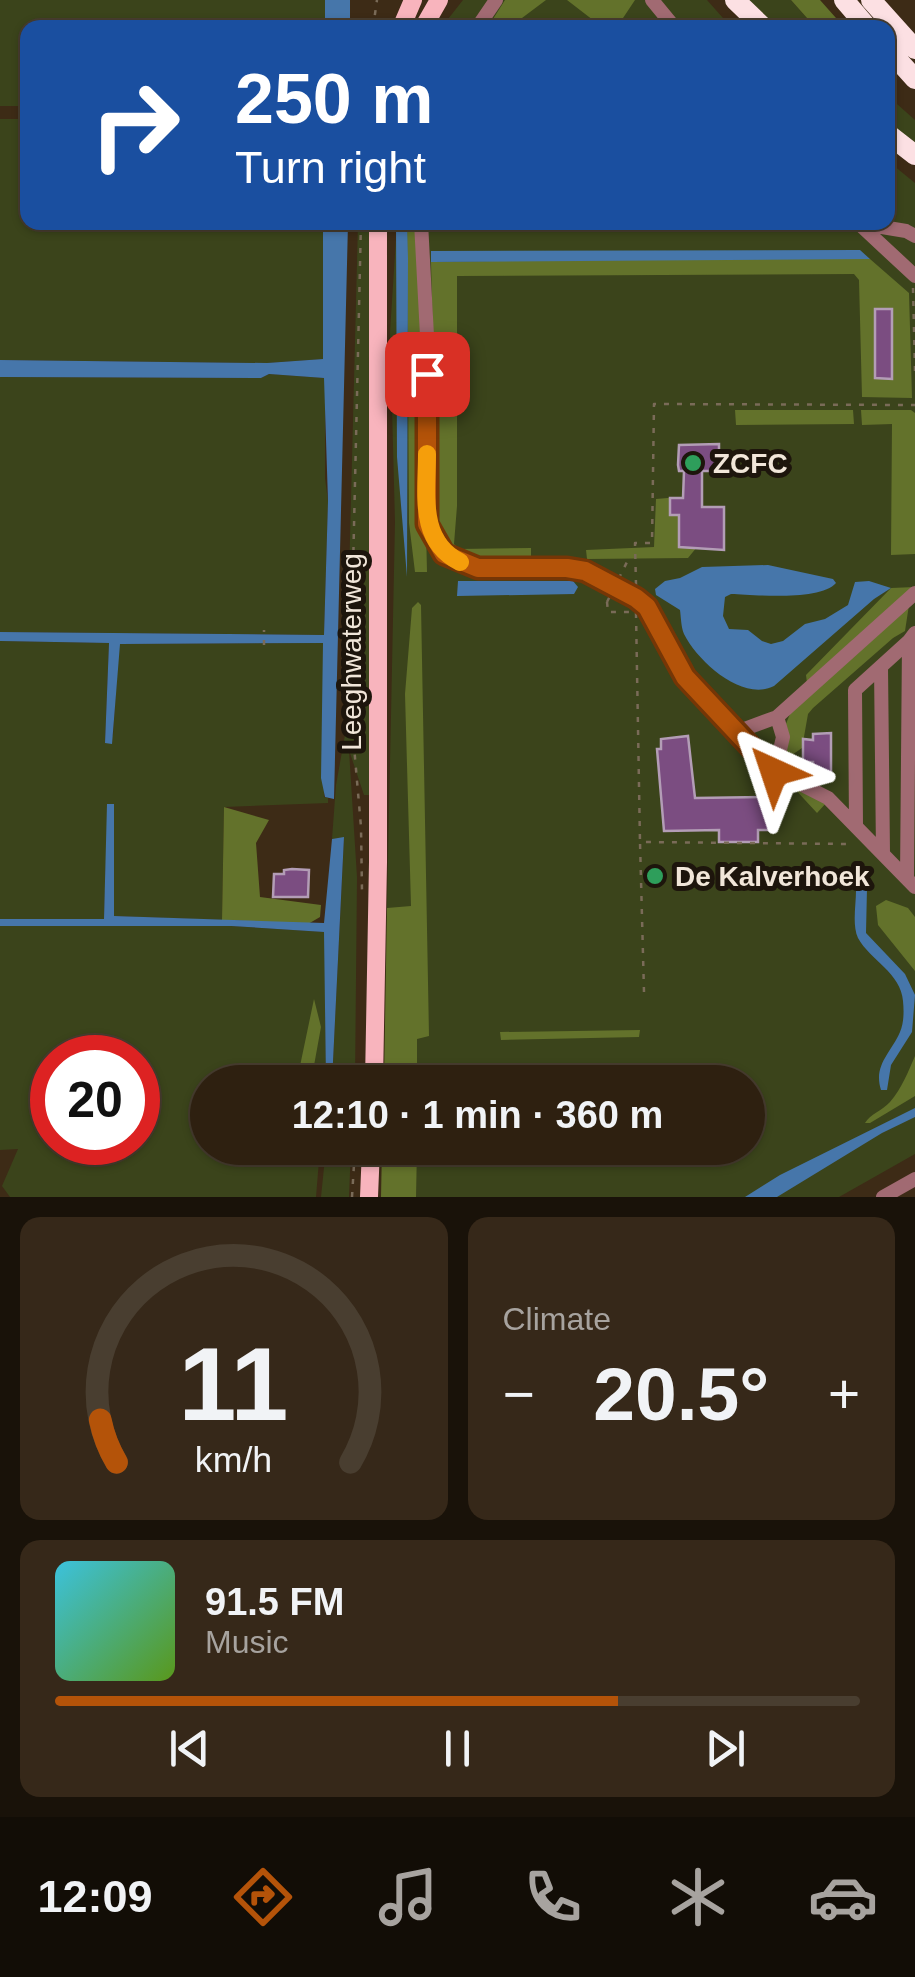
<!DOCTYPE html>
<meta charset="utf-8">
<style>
:root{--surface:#2e2010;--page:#362819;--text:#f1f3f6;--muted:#a7a39f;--line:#493e30;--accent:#b45309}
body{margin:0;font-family:Helvetica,sans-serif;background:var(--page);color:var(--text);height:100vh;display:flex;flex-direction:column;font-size:38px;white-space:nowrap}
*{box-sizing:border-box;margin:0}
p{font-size:32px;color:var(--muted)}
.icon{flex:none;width:55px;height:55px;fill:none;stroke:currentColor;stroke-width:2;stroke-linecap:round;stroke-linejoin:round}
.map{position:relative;height:1197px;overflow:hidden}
.panel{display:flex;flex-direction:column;gap:20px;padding:20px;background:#191209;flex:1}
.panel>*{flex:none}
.top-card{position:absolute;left:20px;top:20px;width:875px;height:210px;border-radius:20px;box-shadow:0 2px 8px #0004,0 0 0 2px var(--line);background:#1a4fa0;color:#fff;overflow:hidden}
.speed{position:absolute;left:30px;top:1035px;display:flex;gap:20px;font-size:50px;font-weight:700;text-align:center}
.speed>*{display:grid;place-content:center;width:130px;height:130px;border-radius:50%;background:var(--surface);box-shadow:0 2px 8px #0004,0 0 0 2px var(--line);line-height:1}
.speed .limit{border:15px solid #d22;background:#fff;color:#111}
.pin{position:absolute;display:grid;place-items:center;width:85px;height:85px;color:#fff;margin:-42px;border-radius:20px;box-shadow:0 5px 15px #0006}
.me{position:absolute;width:110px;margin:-55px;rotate:318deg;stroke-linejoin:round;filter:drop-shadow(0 0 8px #0008)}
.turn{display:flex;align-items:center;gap:35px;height:210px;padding:0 50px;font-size:45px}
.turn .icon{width:130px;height:130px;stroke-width:2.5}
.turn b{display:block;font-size:70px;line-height:85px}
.big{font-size:75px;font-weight:600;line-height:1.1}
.panel .tile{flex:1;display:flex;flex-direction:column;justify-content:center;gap:15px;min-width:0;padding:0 35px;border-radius:20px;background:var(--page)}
.panel .dial{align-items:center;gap:0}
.dial svg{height:260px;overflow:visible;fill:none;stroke:var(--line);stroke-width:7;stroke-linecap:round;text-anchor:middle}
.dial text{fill:var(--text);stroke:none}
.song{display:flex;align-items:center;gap:30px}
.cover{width:120px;height:120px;border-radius:15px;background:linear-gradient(135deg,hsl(190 70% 55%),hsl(90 70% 35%))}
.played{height:10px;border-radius:5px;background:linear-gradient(90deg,var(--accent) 70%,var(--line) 70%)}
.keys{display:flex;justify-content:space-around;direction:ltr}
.heat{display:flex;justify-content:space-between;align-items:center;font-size:55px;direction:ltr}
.panel .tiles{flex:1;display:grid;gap:20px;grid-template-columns:1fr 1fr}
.tile:last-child{grid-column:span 2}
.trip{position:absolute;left:190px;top:1065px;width:575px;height:100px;border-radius:50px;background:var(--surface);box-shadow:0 2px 8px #0004,0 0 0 2px var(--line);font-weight:600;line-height:100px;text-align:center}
.dock{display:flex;height:160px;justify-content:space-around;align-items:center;background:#120d06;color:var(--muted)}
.dock .icon{width:70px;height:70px}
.dock .on{color:var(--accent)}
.dock b{font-size:45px;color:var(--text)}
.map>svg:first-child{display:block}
.green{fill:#3b441b;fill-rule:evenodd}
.forest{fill:#63722b}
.water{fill:#4676aa}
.building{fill:#7b4d81;stroke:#b39db6;stroke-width:2.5}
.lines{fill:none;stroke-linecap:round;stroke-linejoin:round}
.path{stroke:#7a6b58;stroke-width:2.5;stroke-dasharray:5 8;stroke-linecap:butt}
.minor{stroke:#a16a72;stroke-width:14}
.major{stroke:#f8b4bd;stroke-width:18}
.highway{stroke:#fce0e3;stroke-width:20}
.path-bridge{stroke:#7a6b58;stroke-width:2.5;stroke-dasharray:5 8;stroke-linecap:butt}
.route-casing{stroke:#753606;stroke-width:25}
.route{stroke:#b45309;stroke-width:18}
.slow{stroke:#f59e0b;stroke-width:18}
.leisure-dot{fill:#2e9e5b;stroke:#1d150c;stroke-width:4}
.labels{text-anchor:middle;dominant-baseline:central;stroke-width:10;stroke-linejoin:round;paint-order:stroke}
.poi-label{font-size:28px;font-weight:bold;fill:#f1e6d9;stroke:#1d150c;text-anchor:start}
.street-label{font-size:28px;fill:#f1e6d9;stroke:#1d150c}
</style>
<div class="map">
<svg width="915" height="1197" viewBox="0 0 915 1197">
<rect width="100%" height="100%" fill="#3d2b16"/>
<path class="green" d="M0,0H325V27L28,28L27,106H0Z
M463,0H707L731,27L441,28Z
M744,0H791L815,27H770Z
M888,96L915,120V148L888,127Z
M0,119H27L28,222L323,223L324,359L267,363L0,360Z
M888,161L915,183V1154L839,1197H390L391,1148H748V1082H392L394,908H387L395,522L390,332L397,223L888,222Z
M358,223H373L370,795H364L349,750L357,877L355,1082H332L344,838L332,839L336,785L345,735Z
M269,374L325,378V478L328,501L324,635L0,632V377L261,378Z
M0,641L109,643L105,743L113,735L119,644L323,643L324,797L328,798V803L224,807L222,920L113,916L114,805L108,804L104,919H0Z
M0,926H231L325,932L326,1082H208V1148H320L316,1197H10L2,1186L18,1149L0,1150ZM52,1058H138V1142H52Z
M326,1148H351L349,1197H321Z"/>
<path class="forest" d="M505,0H546L510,27H488Z
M567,0H635L617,27H602Z
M791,0H820L844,27H815Z
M407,223H419L427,572H415L409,523Z
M639,259H870L909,293L912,398L862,397L859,280L854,274L457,276V506L454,544L459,549L531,548V562C493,562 461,568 438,532L431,262Z
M735,410H853L854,424L736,425Z
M861,410H911L915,413V554L891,555L892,424L862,425Z
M679,497V546L697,547L688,558L587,559L586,550L654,547L656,499Z
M915,587L807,683L806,675L891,588Z
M418,602L421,605L429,1036L417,1039V1082H384L387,908L411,906L405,694L412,608Z
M909,605L905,631L893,638L813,708L808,714L802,748L789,757L792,765L827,802L817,813L780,773L783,731L790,714Z
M224,807L269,820L256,843L260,897L321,905L320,917L308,924L222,920Z
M886,900L908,908L915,917V971L878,925L876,906Z
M314,999L321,1027L313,1071L300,1066Z
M640,1030L639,1037L501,1040L500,1032Z
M915,1056V1096L870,1123H865C870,1114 882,1111 890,1102C902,1088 908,1072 915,1056Z
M382,1148H417L416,1197H381Z"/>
<path class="water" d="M325,0H350V27H325Z
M323,223H348L334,799L325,797L321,778L323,643L120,644L112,744L105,743L109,643L0,641V632L324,635L328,501L324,378L269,374L261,378L0,377V360L267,363L323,359Z
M396,223H407L408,258L407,577L397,457Z
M860,250L870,259L431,262V251Z
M768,565L833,579L836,583C821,601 755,595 731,594L725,597L723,616L729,629L748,630L762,641L771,644L783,641L805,624L825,619L848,605L855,582L869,581L891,588L874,599L774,686C743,702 698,662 684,634C681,627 681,617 680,610L656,595L655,589L665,581L680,578L702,567Z
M458,581H573L578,587L574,594L457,596Z
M107,804H114V916L324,923L332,839L344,837L332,1082H326L324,932L231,926H0V919H104Z
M863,886L867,888L866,933L905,974L915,995L912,1032L891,1065L887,1090H881C873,1065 891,1053 900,1032C904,1023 904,1011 903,1001C901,973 870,960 858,938C852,925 856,905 856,891Z
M915,1108V1117L882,1133L777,1197H745L780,1175Z"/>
<path class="building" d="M875,309H892V379L875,378Z
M719,444V471H702V507H724V550L679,547V515H670V498H683L684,471H679L678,465L679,445Z
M831,733V777H813V762H803V739L813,740V734Z
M688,736L695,798L771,797V830H758V842H719V830L664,831L657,749H661V739Z
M292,869L309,870L308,897H273L274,874H284V870Z"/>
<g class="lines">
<path class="path" d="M373,28L377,0
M361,222L350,700L361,827L362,891
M913,288L915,371
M636,585L635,543H652L654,404L915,405
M607,602L608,612H630
M636,613L640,842
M264,645V630
M644,992L640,842L852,844
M352,1197L355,1148"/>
<path class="minor" d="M652,0L675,28
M477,28L496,0
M421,222L427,336V525L444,554L478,568H567L585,571L636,598L647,607L685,677L775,771L828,798L915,887
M857,222L915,276
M858,223L906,231L915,236
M604,225L856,222
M881,667L883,853
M739,731L777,717L915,593
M775,771L783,737L777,717
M856,826L855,690L909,641
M907,878L909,641L915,633
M883,1197L915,1179"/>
<path class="major" d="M401,28L413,0
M423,28L439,0
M374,1082L378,862V222
M369,1197L371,1148"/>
<path class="highway" d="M735,0L764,28
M844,0L868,28
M871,0L915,49
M888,49L915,79
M888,134L915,155"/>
<path class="path-bridge" d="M607,602L627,562"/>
</g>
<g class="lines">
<defs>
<path id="route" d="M427,374V524L444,554L478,568H567L585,571L636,598L647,607L685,677L774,772"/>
</defs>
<use href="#route" class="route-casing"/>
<use href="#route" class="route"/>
<path class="slow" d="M427,454C427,494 418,541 460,562"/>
</g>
<g class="leisure-dot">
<circle cx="693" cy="463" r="10"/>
<circle cx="655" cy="876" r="10"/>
</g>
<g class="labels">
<g class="poi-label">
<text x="713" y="463">ZCFC</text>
<text x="675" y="876">De Kalverhoek</text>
</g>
<g class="street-label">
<text transform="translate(351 652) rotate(-90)">Leeghwaterweg</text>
</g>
</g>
</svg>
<div class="speed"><div class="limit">20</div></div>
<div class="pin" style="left:427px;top:374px;background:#d93025"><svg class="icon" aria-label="arrive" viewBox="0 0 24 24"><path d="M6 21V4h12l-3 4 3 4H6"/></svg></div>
<svg class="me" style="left:774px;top:772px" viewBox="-20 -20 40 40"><path d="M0-17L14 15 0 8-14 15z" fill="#b45309" stroke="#fff" stroke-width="4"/></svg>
<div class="trip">12:10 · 1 min · 360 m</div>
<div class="top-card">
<div class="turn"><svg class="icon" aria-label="right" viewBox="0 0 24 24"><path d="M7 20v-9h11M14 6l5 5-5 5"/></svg><div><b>250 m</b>Turn right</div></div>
</div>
</div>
<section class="panel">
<div class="tiles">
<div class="tile dial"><svg viewBox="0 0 100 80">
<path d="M14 69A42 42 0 1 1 86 69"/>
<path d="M14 69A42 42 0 0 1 9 56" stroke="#b45309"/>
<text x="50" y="56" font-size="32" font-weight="700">11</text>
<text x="50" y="72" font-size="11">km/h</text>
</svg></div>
<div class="tile"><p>Climate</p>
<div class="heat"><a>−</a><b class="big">20.5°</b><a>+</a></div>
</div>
<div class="tile">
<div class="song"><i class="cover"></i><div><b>91.5 FM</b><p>Music</p></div></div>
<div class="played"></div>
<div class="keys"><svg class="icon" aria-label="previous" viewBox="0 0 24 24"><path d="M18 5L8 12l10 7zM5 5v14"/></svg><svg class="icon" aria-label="pause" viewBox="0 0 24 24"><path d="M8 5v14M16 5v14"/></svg><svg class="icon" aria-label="next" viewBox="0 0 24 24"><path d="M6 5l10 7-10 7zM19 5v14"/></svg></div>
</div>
</div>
</section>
<nav class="dock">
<b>12:09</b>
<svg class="icon on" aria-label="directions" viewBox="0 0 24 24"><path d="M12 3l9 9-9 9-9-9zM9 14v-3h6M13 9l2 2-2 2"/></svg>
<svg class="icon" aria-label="music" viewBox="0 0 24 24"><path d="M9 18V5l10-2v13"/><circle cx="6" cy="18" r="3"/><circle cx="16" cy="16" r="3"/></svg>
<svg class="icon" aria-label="phone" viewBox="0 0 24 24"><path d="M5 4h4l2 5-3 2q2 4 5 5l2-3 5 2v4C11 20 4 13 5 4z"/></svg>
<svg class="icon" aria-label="climate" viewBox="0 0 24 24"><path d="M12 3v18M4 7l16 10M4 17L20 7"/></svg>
<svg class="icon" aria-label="car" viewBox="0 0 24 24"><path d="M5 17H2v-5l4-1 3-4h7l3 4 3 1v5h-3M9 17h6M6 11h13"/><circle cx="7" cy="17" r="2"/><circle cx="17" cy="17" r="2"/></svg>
</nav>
